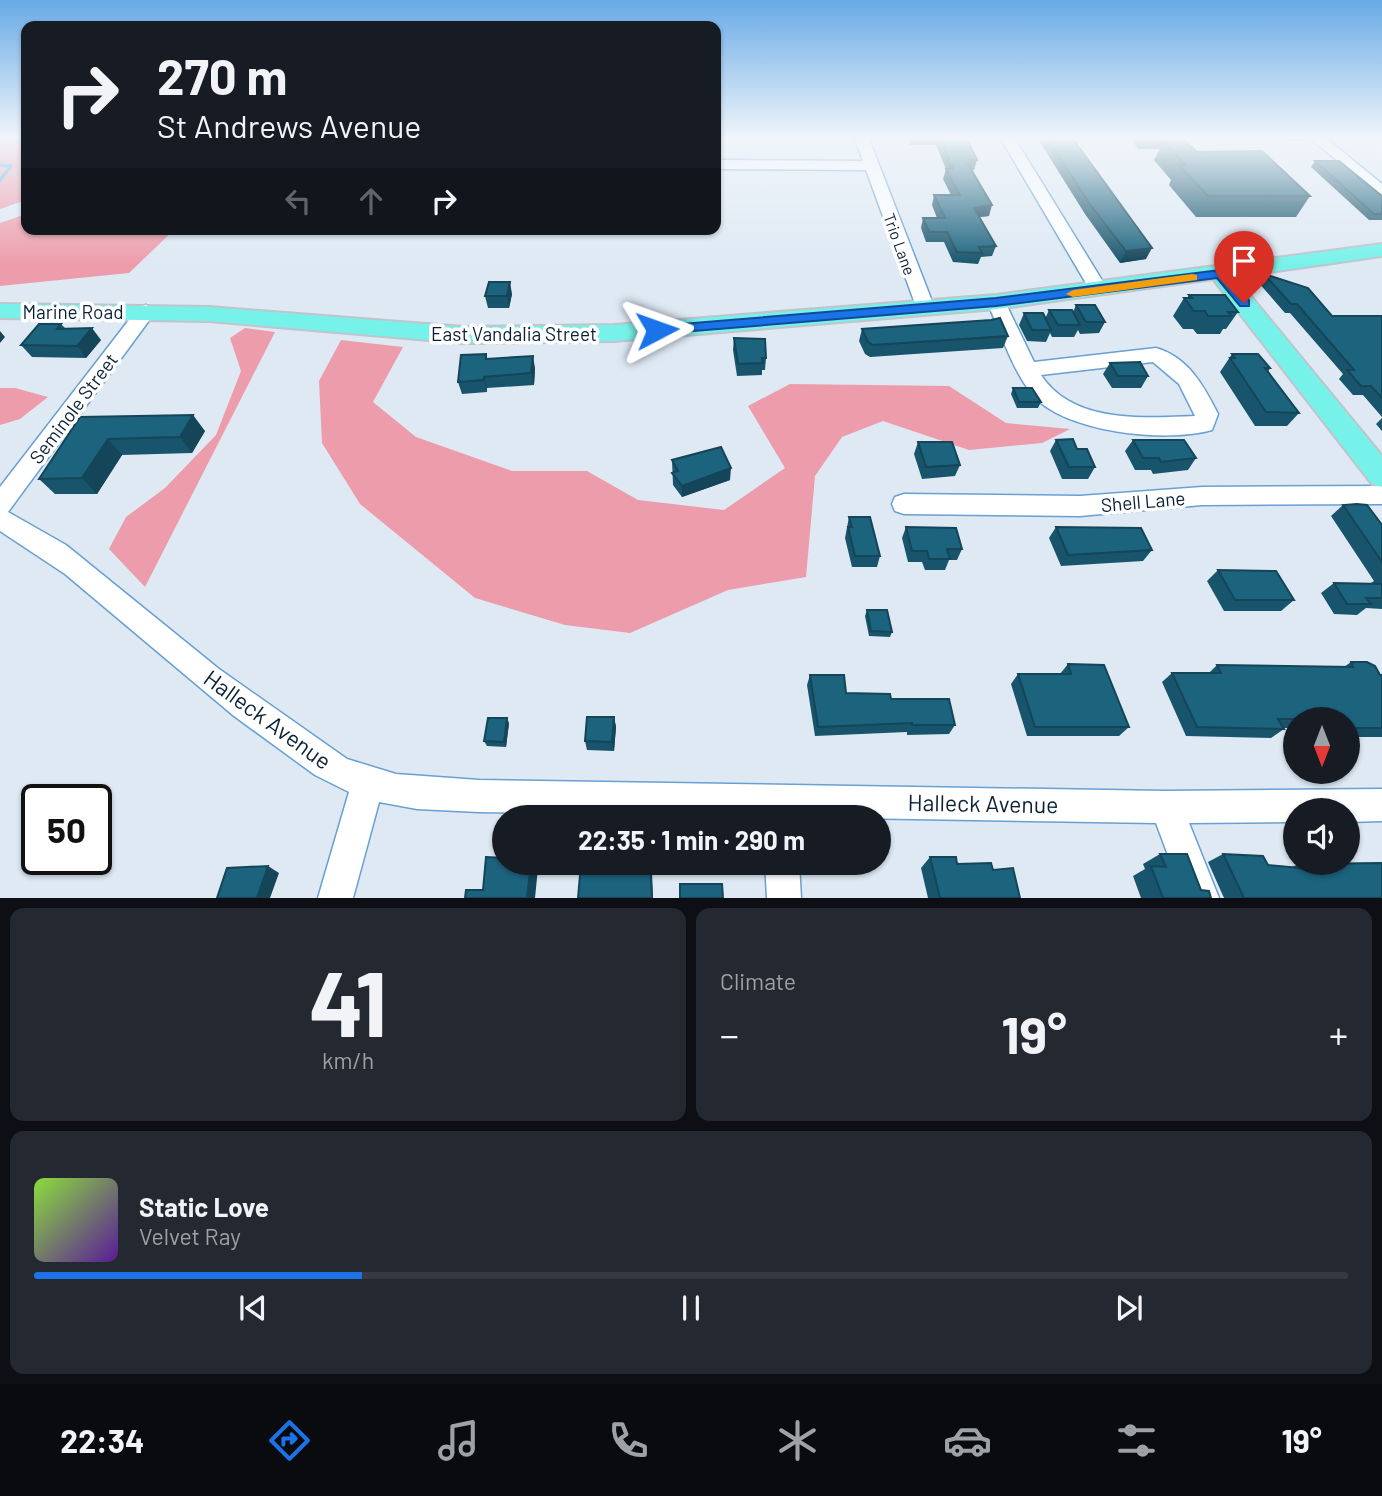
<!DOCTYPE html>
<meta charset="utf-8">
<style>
:root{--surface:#171b24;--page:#242831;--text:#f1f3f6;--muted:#9ea1a6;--line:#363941;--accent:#1a73e8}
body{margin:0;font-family:Barlow,sans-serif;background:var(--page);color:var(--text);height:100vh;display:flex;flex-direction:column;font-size:26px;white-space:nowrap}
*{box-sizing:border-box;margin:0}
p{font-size:23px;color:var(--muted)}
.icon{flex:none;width:38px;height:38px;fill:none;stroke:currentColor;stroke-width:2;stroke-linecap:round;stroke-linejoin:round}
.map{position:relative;height:898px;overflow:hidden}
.sheet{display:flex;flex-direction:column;gap:10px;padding:10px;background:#0d0f14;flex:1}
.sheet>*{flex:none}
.guide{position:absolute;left:21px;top:21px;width:700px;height:214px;border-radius:14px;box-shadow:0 2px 5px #0004;background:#171b24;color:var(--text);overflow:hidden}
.needle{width:46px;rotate:180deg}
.buttons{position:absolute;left:1283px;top:707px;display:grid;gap:14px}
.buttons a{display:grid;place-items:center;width:77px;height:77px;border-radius:50%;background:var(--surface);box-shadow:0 2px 5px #0004;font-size:35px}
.speed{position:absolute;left:21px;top:784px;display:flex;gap:14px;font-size:35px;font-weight:700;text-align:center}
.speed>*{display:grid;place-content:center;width:91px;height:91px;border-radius:50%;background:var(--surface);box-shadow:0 2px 5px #0004;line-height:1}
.speed .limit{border:4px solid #111;border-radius:10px;background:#fff;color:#111}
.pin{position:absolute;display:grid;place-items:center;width:60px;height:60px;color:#fff;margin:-72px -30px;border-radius:50% 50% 50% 0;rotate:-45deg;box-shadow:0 0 7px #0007}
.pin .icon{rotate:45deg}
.me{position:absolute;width:77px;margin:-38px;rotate:86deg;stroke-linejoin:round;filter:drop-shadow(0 0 5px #0008)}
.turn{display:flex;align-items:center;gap:24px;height:147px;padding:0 21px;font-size:32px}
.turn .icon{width:91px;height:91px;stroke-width:2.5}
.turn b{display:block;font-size:49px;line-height:60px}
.lanes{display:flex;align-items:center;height:66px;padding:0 21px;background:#0003;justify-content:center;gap:35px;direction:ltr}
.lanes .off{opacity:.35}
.big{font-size:52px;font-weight:700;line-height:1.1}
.sheet .widget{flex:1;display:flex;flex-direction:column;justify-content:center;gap:10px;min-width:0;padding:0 24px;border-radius:14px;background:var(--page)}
.sheet .dial{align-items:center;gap:0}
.dial b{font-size:91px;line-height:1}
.song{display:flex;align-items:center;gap:21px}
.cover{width:84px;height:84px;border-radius:10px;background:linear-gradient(135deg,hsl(90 70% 55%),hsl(270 70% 35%))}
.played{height:7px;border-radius:4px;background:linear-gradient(90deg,var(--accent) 25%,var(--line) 25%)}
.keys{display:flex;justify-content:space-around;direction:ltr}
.heat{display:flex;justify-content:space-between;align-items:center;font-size:38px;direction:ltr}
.sheet .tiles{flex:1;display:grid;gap:10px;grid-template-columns:1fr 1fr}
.widget:last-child{grid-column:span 2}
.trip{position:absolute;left:492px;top:805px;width:399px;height:70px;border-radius:35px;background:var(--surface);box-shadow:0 2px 5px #0004;font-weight:700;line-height:70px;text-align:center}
.tabs{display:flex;height:112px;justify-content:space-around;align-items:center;background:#090b0e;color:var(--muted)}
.tabs .icon{width:49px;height:49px}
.tabs .current{color:var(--accent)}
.tabs b{font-size:32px;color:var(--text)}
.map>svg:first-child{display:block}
.green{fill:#ed9cab}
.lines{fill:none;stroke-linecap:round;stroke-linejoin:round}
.stream{stroke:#499ce3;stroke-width:3.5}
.minor-casing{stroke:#68a0d3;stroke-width:3}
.major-casing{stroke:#bfc5ca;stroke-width:4}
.minor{fill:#fff;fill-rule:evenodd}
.major{fill:#77f2ea;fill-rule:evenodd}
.wall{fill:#18556c}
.shaded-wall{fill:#144558}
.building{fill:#1c637e;stroke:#144558;stroke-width:2}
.route{fill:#1a73e8;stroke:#114b97;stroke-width:2}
.slow{fill:#f59e0b}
.labels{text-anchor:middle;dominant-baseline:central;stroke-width:7;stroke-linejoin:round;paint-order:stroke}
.far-street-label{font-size:16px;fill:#0a2135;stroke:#fff}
.street-label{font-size:19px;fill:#0a2135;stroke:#fff}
.near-street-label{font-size:23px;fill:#0a2135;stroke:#fff}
</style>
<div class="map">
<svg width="1382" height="898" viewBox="0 0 1382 898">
<rect width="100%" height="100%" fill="#dee9f4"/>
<path class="green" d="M0,139H26V200L0,209Z
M26,214V229H175L129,273L0,286V223Z
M245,328L275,332L145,587L109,549L126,517L165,488L216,435L241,371L230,338Z
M341,340L403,347L373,402L416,437L512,471H587L638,500L724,510L785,468L748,406L790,384L949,386L1006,423L1070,429L1042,443L969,450L883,421L842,437L815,476L806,577L728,590L630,633L565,625L475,598L360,504L322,443L319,381Z
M0,388H15L48,397L20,419L0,425Z"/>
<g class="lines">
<path class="stream" d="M0,165L11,166L0,180"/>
<defs>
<path id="minor" d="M855,139H869L935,309L933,313H919L917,309L866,170L716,169V160L863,161Z
M1001,139H1015L1108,290L1106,294H1092L1090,290Z
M1311,139H1327L1382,184V197Z
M996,296L1005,302L1034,362L1156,348C1188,357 1204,386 1218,414L1212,430C1167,443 1063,433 1032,394C1011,368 1001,332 987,302ZM1153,362L1179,384L1195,416C1144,418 1073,424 1041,375Z
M146,305L156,311L8,512L66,545L219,669L347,759L396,774L479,780L1166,791L1382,789V821L1348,822V810H1295V822L1189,823L1219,898H1184L1156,823L479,812L417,809L379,802L353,898H318L349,792L315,775L234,716L65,574L0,531V487L139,307Z
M1382,486V504L1202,505L1080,516L904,514L895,511L892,504L895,497L904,494L1080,496L1202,487Z
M765,863H799L801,898H767Z"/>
<path id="major" d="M1382,244V256L1235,277L1382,456V487L1372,484L1213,279L996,309L614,341L464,343L209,321L0,318V304L209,307L464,327L614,325L996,295Z"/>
</defs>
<use href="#minor" class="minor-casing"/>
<use href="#major" class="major-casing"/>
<use href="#minor" class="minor"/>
<use href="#major" class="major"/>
</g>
<path class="wall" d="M908,139H967L977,160L974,170H972L989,216L979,217L996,246L992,256L981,257L978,264L953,262L944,242H926L921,228L923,218H937L932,205L934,195H951L943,179L946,169L936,145H910Z
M1038,139H1073L1146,259L1120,263L1085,214Z
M1131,139H1165V140L1310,196L1296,217H1196L1169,185L1171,180L1154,160L1160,149H1138Z
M1251,139H1305L1304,141Z
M1315,161L1382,196V220H1369L1311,167Z
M1264,274L1332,316H1382V417L1363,395H1353L1339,379L1343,374L1290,313H1285L1258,282Z
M512,294L509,308H488L485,296Z
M1189,295L1238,312L1226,329H1223L1220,334H1197L1193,329H1183L1173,316L1184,298H1187Z
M1076,305L1105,322L1099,333L1080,334L1078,330L1074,337H1052L1050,333L1046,342L1027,341L1019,325L1024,313L1045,319L1049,310L1073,312Z
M61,324L65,328L101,340L86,358L32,357L21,345Z
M862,329L1008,336L1003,348L870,357L865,354L859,341Z
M734,338L766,358L765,370H762V375L737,376L733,350Z
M1232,354L1270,368L1268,372L1299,413L1287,426H1255L1220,372Z
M488,359L535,368L534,385L487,388V392L462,394L458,382Z
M1110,363L1148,376L1141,388H1112L1103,374Z
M1013,388L1041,402L1038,408H1017L1011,394Z
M80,417L205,431L192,453L122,455L97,494H55L39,479Z
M1382,418V431L1376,424Z
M1056,440L1077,449L1095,467L1088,479H1062L1050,451Z
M1133,440L1196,458L1188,470L1153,474L1151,470H1135L1125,451Z
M918,442L960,465L955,476L922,479L914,454Z
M672,460L730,480L682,497L673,485Z
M1343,505L1382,525V609L1366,608L1357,615L1334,614L1321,593L1334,583H1371L1374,581L1331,516Z
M849,517L880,556L877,567H852L845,538Z
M906,527L962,549L957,560H949L945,570H925L922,562H908L902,538Z
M1056,527L1152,550L1143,561L1061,566L1049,538Z
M1218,570L1294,600L1281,611H1224L1207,581Z
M867,610L892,632L890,637L869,636L865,616Z
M1351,662L1382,675V737H1348V719H1295V728H1283L1284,729L1271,738L1186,736L1162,682L1172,673H1209L1217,665L1344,667Z
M1068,664L1129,727L1119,736H1027L1011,684L1018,674H1060Z
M810,675L846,693L891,699L955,725L949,734L907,735V732L815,736L807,685Z
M614,717L616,727L614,751L587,750L585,741Z
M509,723L506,747L487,746L484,741Z
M1160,854L1201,890L1211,898H1141L1133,876L1145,869L1143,864Z
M1223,854L1268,865L1292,867L1299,864L1382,898H1224L1208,862Z
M930,857L993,870L1020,898H928L921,868Z"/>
<path class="shaded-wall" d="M992,205L989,216L971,218L974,208Z
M1152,248L1146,259L1120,263L1126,251Z
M510,282L512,294L509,308L507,296Z
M92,328L101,340L86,358L77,346Z
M0,331L5,337L0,343Z
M533,356L535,368L534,385L531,373Z
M484,377L487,388V392L484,380Z
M193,415L205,431L192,453L180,437Z
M108,439L122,455L97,494L82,478Z
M731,468L730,480L682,497V486Z
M614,717L616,727L614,751L612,742Z
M507,718L509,723L506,747L504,742Z
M531,863H534L538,868L535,898H527Z
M650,863L652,872L653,898H652Z
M268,866L279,873L270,898H257Z"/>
<path class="building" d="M940,139H967L977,160H970L972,164H968L992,205L974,208L996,246L979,247L982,253L957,252L947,232H929L923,218H945L934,195H960L946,169H953Z
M1048,139H1073L1152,248L1126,251L1089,203Z
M1164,140H1184L1197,152L1262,151L1310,196H1208L1179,165H1185Z
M1315,161H1339L1382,196V214H1374Z
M1264,274L1308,288L1332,316H1382V398L1371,386H1361L1347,370H1354L1297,304H1291Z
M489,282H510L507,296H485Z
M1189,295H1225L1238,312H1228L1231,316H1208L1205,311H1194L1184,298H1192Z
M1076,305H1095L1105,322H1086Z
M1049,310H1072L1080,325H1058Z
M1024,313H1043L1051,330H1032Z
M1000,318L1008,336L873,345L868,342L862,329L991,320Z
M39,324H61L57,329L92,328L77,346L21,345Z
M734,338L765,339L766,358H762L763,363L738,364Z
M486,354V359L533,356L531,373L484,377V380L458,382L461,355Z
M1232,354H1258L1270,368H1265L1299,413L1266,412L1230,358H1235Z
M1140,362L1148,376H1118L1110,363Z
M1013,388H1032L1041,402H1019Z
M193,415L180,437L108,439L82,478L39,479L80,417Z
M1073,439L1077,449H1087L1095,467H1069L1056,440Z
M1133,440H1184L1196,458L1161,462L1159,458H1143Z
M918,442H952L960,465L926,467Z
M721,447L731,468L682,486L672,473L678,471L672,460Z
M1357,504L1367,505L1382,525V562L1343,505Z
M849,517H870L880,556H855L848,527H852Z
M906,527L956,528L962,549H947L950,559H929L927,551H912Z
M1056,527L1141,528L1152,550L1068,555Z
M1218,570L1276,571L1294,600H1235Z
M1334,583L1382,584V598H1366L1371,604H1347Z
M867,610H887L892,632L871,631Z
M1351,662H1367L1375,666L1380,675H1382V728H1348V719H1278L1284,729L1197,727L1172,673H1221L1217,665L1353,667Z
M1068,664L1104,665L1129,727H1035L1018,674H1071Z
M810,675H844L846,693L890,694L891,699H949L955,725H912V723L818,727Z
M587,717H614L612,742L585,741Z
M488,718H507L504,742L484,741Z
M1160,854H1187L1201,890L1209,891L1211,898H1163L1151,866L1166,867Z
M1223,854L1263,856L1268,865L1301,868L1299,864L1382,863V898H1244Z
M486,857L504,858V863H531L527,898H465L466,890H483Z
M930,857H956L957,864L991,863L993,870L1013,868L1020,898H940Z
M650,863L652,898H578L581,864Z
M268,866L257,898H217L227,868Z
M680,884H722L723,898H680Z"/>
<linearGradient id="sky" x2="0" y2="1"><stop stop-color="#68aae6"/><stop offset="0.52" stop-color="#f0f5fa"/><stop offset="1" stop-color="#f0f5fa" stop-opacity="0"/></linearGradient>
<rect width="1382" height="265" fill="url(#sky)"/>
<path class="route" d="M1220,270L1224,271L1249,300V306H1240L1217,278L996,306L657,334L650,330L657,326L996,298Z"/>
<path class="slow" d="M1192,274L1197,275V280L1073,297L1066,294L1073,290Z"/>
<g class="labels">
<g class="far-street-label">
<text transform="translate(900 244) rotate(70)">Trio Lane</text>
</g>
<g class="street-label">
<text x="73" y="311">Marine Road</text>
<text x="514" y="333">East Vandalia Street</text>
<text transform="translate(73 408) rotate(-53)">Seminole Street</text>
<text transform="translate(1143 501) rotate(-5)">Shell Lane</text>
</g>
<g class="near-street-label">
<text transform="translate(268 719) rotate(36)">Halleck Avenue</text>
<text transform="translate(983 803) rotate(1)">Halleck Avenue</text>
</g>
</g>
</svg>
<div class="buttons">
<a><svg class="needle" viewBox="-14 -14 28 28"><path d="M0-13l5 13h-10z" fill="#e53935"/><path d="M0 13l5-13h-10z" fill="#9ea1a6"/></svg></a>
<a><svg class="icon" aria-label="sound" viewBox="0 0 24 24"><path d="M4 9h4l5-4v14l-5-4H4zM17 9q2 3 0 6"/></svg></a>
</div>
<div class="speed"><div class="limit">50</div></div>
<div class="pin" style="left:1244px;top:303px;background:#d93025"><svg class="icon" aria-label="arrive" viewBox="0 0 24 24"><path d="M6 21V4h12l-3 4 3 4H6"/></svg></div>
<svg class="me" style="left:657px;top:330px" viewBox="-20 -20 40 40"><path d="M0-17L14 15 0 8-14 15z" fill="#1a73e8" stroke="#fff" stroke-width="4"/></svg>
<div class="trip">22:35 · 1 min · 290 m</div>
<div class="guide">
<div class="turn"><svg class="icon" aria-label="right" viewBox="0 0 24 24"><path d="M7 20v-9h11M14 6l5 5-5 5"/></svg><div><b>270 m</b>St Andrews Avenue</div></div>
<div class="lanes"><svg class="icon off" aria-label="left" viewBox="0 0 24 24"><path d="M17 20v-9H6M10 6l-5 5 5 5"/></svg><svg class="icon off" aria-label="ahead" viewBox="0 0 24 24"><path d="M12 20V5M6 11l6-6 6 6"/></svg><svg class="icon" aria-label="right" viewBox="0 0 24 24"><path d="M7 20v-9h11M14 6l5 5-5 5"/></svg></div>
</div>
</div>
<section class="sheet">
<div class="tiles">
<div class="widget dial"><b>41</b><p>km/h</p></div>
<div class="widget"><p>Climate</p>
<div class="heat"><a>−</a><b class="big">19°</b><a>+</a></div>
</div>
<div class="widget">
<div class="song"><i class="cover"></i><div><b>Static Love</b><p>Velvet Ray</p></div></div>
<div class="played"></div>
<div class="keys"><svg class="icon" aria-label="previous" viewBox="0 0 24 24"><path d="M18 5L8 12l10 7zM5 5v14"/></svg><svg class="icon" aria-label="pause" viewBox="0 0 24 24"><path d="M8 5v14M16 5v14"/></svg><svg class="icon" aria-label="next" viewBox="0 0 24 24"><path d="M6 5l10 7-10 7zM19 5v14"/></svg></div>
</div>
</div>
</section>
<nav class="tabs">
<b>22:34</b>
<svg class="icon current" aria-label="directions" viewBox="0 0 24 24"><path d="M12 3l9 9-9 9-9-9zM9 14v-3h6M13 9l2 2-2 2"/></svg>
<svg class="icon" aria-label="music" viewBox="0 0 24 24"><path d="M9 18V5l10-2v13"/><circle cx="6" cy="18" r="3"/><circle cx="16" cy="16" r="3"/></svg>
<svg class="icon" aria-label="phone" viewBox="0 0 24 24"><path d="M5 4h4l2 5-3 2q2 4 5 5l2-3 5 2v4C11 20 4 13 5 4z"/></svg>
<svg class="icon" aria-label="climate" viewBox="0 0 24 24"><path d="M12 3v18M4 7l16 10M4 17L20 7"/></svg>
<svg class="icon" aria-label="car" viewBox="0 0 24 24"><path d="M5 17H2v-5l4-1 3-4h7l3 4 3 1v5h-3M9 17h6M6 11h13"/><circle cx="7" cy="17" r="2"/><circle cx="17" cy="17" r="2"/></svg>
<svg class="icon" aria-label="filters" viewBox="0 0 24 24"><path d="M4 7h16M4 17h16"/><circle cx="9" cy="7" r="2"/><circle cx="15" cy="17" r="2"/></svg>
<b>19°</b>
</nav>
